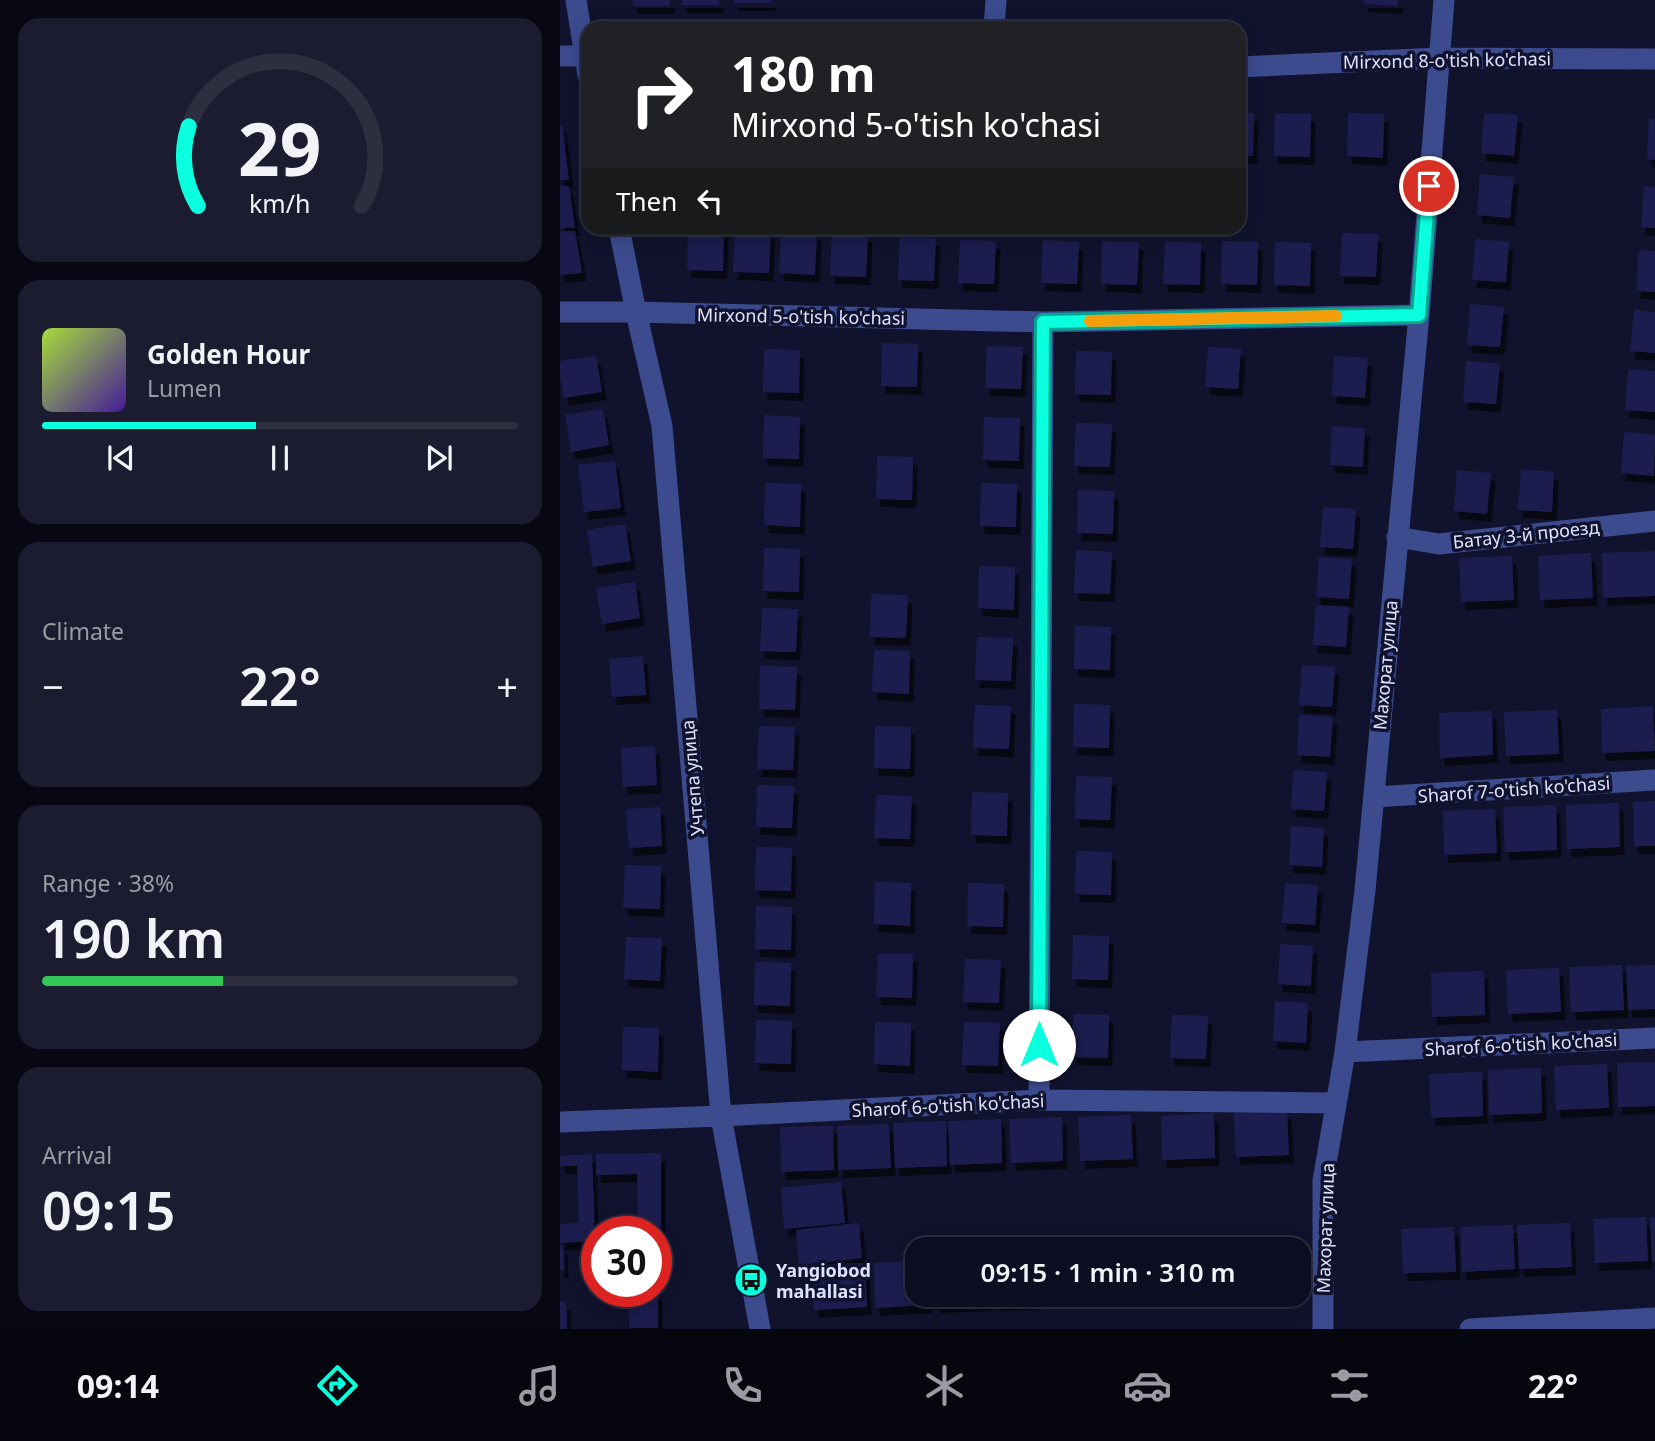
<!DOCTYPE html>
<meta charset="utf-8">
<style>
:root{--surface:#0d0e22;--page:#1b1c2f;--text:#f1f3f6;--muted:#9a9ca5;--line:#2d2e40;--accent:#0affde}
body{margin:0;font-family:"Noto Sans",sans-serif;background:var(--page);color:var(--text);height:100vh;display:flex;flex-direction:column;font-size:26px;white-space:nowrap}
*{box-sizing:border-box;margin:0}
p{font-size:23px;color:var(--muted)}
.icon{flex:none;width:38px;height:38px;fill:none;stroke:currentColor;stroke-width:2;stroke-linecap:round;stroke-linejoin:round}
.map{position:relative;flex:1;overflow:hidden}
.panel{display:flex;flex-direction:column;gap:18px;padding:18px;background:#070813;width:560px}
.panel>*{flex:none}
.top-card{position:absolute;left:21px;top:21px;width:665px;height:214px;border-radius:21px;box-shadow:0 4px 18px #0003,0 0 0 2px var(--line);background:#202124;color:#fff;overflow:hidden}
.speed{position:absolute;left:21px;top:1216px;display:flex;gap:14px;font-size:35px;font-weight:700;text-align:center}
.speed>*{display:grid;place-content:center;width:91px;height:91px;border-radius:50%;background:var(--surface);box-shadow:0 4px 18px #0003,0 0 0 2px var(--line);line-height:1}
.speed .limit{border:10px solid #d22;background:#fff;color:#111}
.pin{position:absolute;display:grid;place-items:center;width:60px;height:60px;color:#fff;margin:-30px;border:4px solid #fff;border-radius:50%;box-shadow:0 2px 7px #0007}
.me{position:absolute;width:77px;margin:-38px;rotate:0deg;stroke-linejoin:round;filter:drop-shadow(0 0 5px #0008)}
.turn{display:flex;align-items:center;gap:24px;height:147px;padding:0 35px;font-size:32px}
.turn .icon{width:91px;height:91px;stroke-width:2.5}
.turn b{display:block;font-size:49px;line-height:60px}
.then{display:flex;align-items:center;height:66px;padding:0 35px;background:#0003;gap:14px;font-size:26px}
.big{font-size:52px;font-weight:600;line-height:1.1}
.panel .card{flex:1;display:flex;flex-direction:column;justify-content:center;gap:10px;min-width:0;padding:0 24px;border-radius:21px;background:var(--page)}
.panel .dial{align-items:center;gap:0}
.dial svg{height:182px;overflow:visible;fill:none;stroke:var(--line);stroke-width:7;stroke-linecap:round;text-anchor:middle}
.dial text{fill:var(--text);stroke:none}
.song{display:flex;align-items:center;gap:21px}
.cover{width:84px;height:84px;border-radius:10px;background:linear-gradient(135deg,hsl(80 70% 55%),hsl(260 70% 35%))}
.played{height:7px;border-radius:4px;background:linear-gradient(90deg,var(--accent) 45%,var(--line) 45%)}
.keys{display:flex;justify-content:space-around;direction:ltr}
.heat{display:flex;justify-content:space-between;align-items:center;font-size:38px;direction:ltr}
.charge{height:10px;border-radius:5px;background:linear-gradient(90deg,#34c759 38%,var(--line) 0)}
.trip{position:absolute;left:345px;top:1237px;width:406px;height:70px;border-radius:21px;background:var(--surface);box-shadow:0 4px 18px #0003,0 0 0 2px var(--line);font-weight:600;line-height:70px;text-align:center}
.tab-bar{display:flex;height:112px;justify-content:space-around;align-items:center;background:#05060e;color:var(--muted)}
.tab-bar .icon{width:49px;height:49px}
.tab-bar .selected{color:var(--accent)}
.tab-bar b{font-size:32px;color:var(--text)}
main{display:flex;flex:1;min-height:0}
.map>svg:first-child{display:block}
.building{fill:#1c1e50;filter:url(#shadow)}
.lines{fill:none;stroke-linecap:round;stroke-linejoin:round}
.minor{stroke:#3b4b8e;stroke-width:21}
.route-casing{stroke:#06a690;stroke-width:18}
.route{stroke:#0affde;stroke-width:12}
.slow{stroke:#f59e0b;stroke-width:12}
.labels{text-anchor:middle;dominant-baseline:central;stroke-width:7;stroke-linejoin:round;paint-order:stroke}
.street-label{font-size:18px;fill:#dee2ff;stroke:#11132e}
.poi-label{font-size:18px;font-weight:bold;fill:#dee2ff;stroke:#11132e;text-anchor:start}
</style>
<main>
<section class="panel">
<div class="card dial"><svg viewBox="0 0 100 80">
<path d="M14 69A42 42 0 1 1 86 69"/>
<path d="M14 69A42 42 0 0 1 10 34" stroke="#0affde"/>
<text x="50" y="56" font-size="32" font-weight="700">29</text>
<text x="50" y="72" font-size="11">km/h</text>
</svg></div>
<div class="card">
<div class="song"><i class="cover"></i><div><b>Golden Hour</b><p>Lumen</p></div></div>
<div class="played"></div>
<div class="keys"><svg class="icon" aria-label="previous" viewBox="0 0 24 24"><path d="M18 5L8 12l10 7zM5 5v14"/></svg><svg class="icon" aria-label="pause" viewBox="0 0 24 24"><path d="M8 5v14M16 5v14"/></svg><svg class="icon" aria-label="next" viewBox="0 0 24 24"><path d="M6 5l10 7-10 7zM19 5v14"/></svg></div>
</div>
<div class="card"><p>Climate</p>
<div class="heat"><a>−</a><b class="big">22°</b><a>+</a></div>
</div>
<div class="card"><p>Range · 38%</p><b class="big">190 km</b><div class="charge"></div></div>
<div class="card"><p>Arrival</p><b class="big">09:15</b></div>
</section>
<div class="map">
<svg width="1095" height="1329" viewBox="0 0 1095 1329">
<defs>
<filter id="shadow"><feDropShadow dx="4.5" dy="8" stdDeviation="0" flood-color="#0009"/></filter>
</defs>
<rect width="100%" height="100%" fill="#11132e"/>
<path class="building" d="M73,0H110V6H73Z
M122,0H159V5H122Z
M174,0H211V3H174Z
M804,0H838V6L804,4Z
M679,113H694L693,156H679Z
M715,113L751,114L750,157L714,156Z
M788,113L824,114L823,158L787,156Z
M924,113L958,115L954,156L921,153Z
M1089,118L1095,119V160L1087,159Z
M0,125H2L9,180H0Z
M920,174L954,177L950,218L917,215Z
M0,186H9L15,228H0Z
M1084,186L1095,187V228L1081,227Z
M128,228L164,229L163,271L127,270Z
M175,230L211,231L209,273L173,272Z
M0,231H15L22,273L0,275Z
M221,231L257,232L255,275L219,273Z
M272,233L308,234L306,277L270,276Z
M782,233L818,234L816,277L780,276Z
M340,237L376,238L374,281L338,280Z
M916,239L949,242L946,282L912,280Z
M400,240L436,241L434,284L398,283Z
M483,240L519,242L517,284L481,283Z
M542,241L579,242L577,285L541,284Z
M605,241L641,243L640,285L603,284Z
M662,241L698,242L697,285L661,284Z
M715,242L751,243L750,286L714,285Z
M1079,250L1095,251V292L1076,291Z
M910,304L944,307L940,347L907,345Z
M1074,310L1095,312V353L1070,351Z
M322,343L358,344L357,387L321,386Z
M427,346L463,347L461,389L425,388Z
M648,347L681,349L678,389L645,387Z
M204,349L240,350L239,393L203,392Z
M516,351L552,352L551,395L515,394Z
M36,356L42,392L4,398L0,374V361Z
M774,356L808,358L805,398L772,396Z
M906,361L940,364L936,404L903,402Z
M1068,369L1095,371V412L1065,410Z
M43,409L49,445L11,452L5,415Z
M204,415L240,417L239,459L203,458Z
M424,417L460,418L459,461L423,460Z
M516,423L552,424L550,467L514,466Z
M772,426L805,428L803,467L770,465Z
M1064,432L1095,435L1094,476L1061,473Z
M317,456L353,457L352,500L316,499Z
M55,461L61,508L24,512L18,465Z
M961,469L994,472L992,512L958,510Z
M897,470L931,473L927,514L894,511Z
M205,483L241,484L240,527L204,525Z
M421,483L457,484L456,527L420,526Z
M518,490L554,491L553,534L517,533Z
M763,507L796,509L793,549L760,547Z
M65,524L71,561L33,567L27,530Z
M204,548L240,549L239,592L203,591Z
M516,550L552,552L550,594L514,593Z
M1095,551V596L1043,598L1042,553Z
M1031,553L1033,598L980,600L978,556Z
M952,556L954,600L901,602L899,558Z
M759,557L792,559L789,599L756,597Z
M419,566L455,567L454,610L418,608Z
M75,582L80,618L42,624L36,588Z
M311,594L348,595L346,638L310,637Z
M756,605L789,607L786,647L753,645Z
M202,608L238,609L236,652L200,651Z
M515,626L551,627L550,670L514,669Z
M417,637L453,638L451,681L415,680Z
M314,650L350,651L349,694L312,692Z
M83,656L86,695L52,697L49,659Z
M742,665L775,667L772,707L739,705Z
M200,666L237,667L235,710L199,709Z
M514,704L550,705L549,748L513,747Z
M415,705L451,706L449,749L413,748Z
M1093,706L1095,751L1042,753L1041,709Z
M997,710L999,754L946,756L944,712Z
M932,711L933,755L880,758L879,713Z
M739,715L773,717L770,757L737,755Z
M199,726L235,727L233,770L197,769Z
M315,726L351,727L350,769L314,768Z
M95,746L97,785L63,787L61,748Z
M733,770L767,772L764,811L731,809Z
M516,776L552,777L550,820L515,819Z
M197,785L234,786L232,828L196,827Z
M412,792L448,793L447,836L411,835Z
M316,795L352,796L350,839L314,838Z
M1095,801V846H1074L1073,802Z
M1059,803L1060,847L1007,849L1006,805Z
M996,805L997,850L945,852L943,807Z
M100,807L102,846L69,848L66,809Z
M935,809L937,853L884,855L883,811Z
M731,826L764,828L762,867L729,865Z
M196,847L232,848L231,891L195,890Z
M516,851L552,852L551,895L515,894Z
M65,865L101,866L100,909L63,908Z
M315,882L351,883L350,926L314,924Z
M408,883L444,884L443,927L407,926Z
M725,883L758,885L755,925L722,923Z
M196,906L232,907L231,950L195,949Z
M513,935L549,936L548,980L512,979Z
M66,937L102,938L100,981L64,979Z
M720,944L753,946L751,986L718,984Z
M318,954H353L352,998L316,997Z
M405,959L441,960L439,1003L403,1002Z
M195,962L231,963L230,1006L194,1005Z
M1062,965L1064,1010L1011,1012L1009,967Z
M1095,965V1009L1068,1010L1066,966Z
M999,968L1001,1012L948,1014L946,970Z
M924,971L925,1015L872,1017L871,973Z
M715,1001L748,1003L746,1043L713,1041Z
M513,1014L549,1015L548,1058L512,1057Z
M612,1015L648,1016L646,1059L610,1058Z
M196,1020L232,1021L231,1064L195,1063Z
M315,1022L351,1023L350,1066L314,1064Z
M404,1022L440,1023L438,1066L402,1065Z
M63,1027L99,1028L98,1072L62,1070Z
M1095,1062V1106L1058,1107L1057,1063Z
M1047,1064L1049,1108L996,1110L994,1066Z
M981,1068L982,1113L929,1115L928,1070Z
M922,1072L923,1116L871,1118L869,1074Z
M727,1111L729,1155L676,1157L674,1113Z
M654,1113L655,1158L602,1160L601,1116Z
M571,1115L573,1159L520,1161L518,1117Z
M502,1117L503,1161L451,1163L449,1119Z
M441,1119L442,1163L390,1165L388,1121Z
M386,1121L387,1166L335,1168L333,1123Z
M329,1124L331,1168L278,1170L277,1126Z
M273,1126L274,1170L221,1172L220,1127Z
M101,1153V1227H78L77,1174L36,1175V1154Z
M32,1154L35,1241L0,1243V1224L19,1223L17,1166H0V1156Z
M281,1182L285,1223L224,1229L221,1188Z
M1086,1217L1088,1261L1035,1263L1033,1219Z
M1090,1217H1095V1261L1092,1262Z
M299,1223L302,1258L239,1265L236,1230Z
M1010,1223L1012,1267L959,1269L957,1225Z
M953,1225L955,1269L902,1272L900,1227Z
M894,1227L896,1272L843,1273L841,1229Z
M0,1246H3L4,1270H0Z
M357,1261V1295H368V1305L315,1308L314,1263Z
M305,1263L307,1307L254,1310L253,1265Z
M69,1292H98V1328H69Z
M376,1295H429V1303L376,1305Z
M435,1295H488L489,1301L436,1303Z
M494,1295H547V1299L494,1301Z
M555,1295H585V1297L555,1298Z
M0,1302H6L7,1329H0Z"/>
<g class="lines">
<path class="minor" d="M16,0L28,75
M434,28L436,0
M0,56H28
M679,67L880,58L1095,59
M59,228L76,312L102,426L161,1116L200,1329
M0,312H76L483,322L859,315
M837,537L879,544L1095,521
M814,797L1095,780
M785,1052L1095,1038
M479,1100L483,322
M0,1122L161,1116L479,1100L776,1103
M763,1329V1181L785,1052L805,890L859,315L884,0
M910,1329L1095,1318"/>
</g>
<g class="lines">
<defs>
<path id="route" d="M479,1045L483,322L859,315L869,186"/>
</defs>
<use href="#route" class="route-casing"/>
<use href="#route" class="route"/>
<path class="slow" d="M530,321L776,316"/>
</g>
<defs>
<symbol id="bus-disc" viewBox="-11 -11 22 22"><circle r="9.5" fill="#0affde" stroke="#11132e"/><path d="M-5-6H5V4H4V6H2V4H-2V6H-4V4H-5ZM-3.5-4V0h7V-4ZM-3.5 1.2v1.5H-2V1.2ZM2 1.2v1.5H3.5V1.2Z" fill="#111"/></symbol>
</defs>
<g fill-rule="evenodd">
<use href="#bus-disc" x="172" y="1261" width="38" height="38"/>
</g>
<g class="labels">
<g class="street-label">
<text transform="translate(887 60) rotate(-1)">Mirxond 8-o'tish ko'chasi</text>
<text transform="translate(241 316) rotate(1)">Mirxond 5-o'tish ko'chasi</text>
<text transform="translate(966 534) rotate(-6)">Батау 3-й проезд</text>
<text transform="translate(825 665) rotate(-85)">Махорат улица</text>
<text transform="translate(132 778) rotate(-95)">Учтепа улица</text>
<text transform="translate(954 789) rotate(-4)">Sharof 7-o'tish ko'chasi</text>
<text transform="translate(961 1044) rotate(-3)">Sharof 6-o'tish ko'chasi</text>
<text transform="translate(388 1105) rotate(-3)">Sharof 6-o'tish ko'chasi</text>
<text transform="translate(765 1228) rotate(-88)">Махорат улица</text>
</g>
<g class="poi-label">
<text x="216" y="1270">Yangiobod<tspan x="216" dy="21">mahallasi</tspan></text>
</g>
</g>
</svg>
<div class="speed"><div class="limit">30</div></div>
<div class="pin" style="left:869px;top:186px;background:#d93025"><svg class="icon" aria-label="arrive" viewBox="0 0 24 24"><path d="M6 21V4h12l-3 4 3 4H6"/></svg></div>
<svg class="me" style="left:479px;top:1045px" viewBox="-20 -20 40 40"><circle r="19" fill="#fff"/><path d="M0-13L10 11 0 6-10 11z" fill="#0affde"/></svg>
<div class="trip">09:15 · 1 min · 310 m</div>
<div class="top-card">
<div class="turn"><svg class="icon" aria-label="right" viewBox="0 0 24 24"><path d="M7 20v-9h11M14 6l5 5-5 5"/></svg><div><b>180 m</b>Mirxond 5-o'tish ko'chasi</div></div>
<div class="then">Then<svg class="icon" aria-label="left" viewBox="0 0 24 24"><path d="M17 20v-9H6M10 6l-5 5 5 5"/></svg></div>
</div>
</div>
</main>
<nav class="tab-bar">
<b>09:14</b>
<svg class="icon selected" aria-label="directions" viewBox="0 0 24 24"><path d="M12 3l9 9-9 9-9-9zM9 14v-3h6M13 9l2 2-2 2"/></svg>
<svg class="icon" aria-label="music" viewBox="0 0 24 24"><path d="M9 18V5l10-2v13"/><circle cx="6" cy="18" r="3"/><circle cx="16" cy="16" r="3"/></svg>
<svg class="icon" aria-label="phone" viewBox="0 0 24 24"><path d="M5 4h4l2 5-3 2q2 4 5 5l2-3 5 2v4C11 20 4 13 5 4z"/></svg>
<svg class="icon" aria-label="climate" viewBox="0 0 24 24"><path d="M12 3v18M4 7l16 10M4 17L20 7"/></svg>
<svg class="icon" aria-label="car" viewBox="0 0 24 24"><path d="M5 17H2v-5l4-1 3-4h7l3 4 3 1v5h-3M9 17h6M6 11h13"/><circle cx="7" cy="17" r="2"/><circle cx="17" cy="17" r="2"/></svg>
<svg class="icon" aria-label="filters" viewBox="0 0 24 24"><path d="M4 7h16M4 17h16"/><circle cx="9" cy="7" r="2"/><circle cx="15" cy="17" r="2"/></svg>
<b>22°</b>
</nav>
